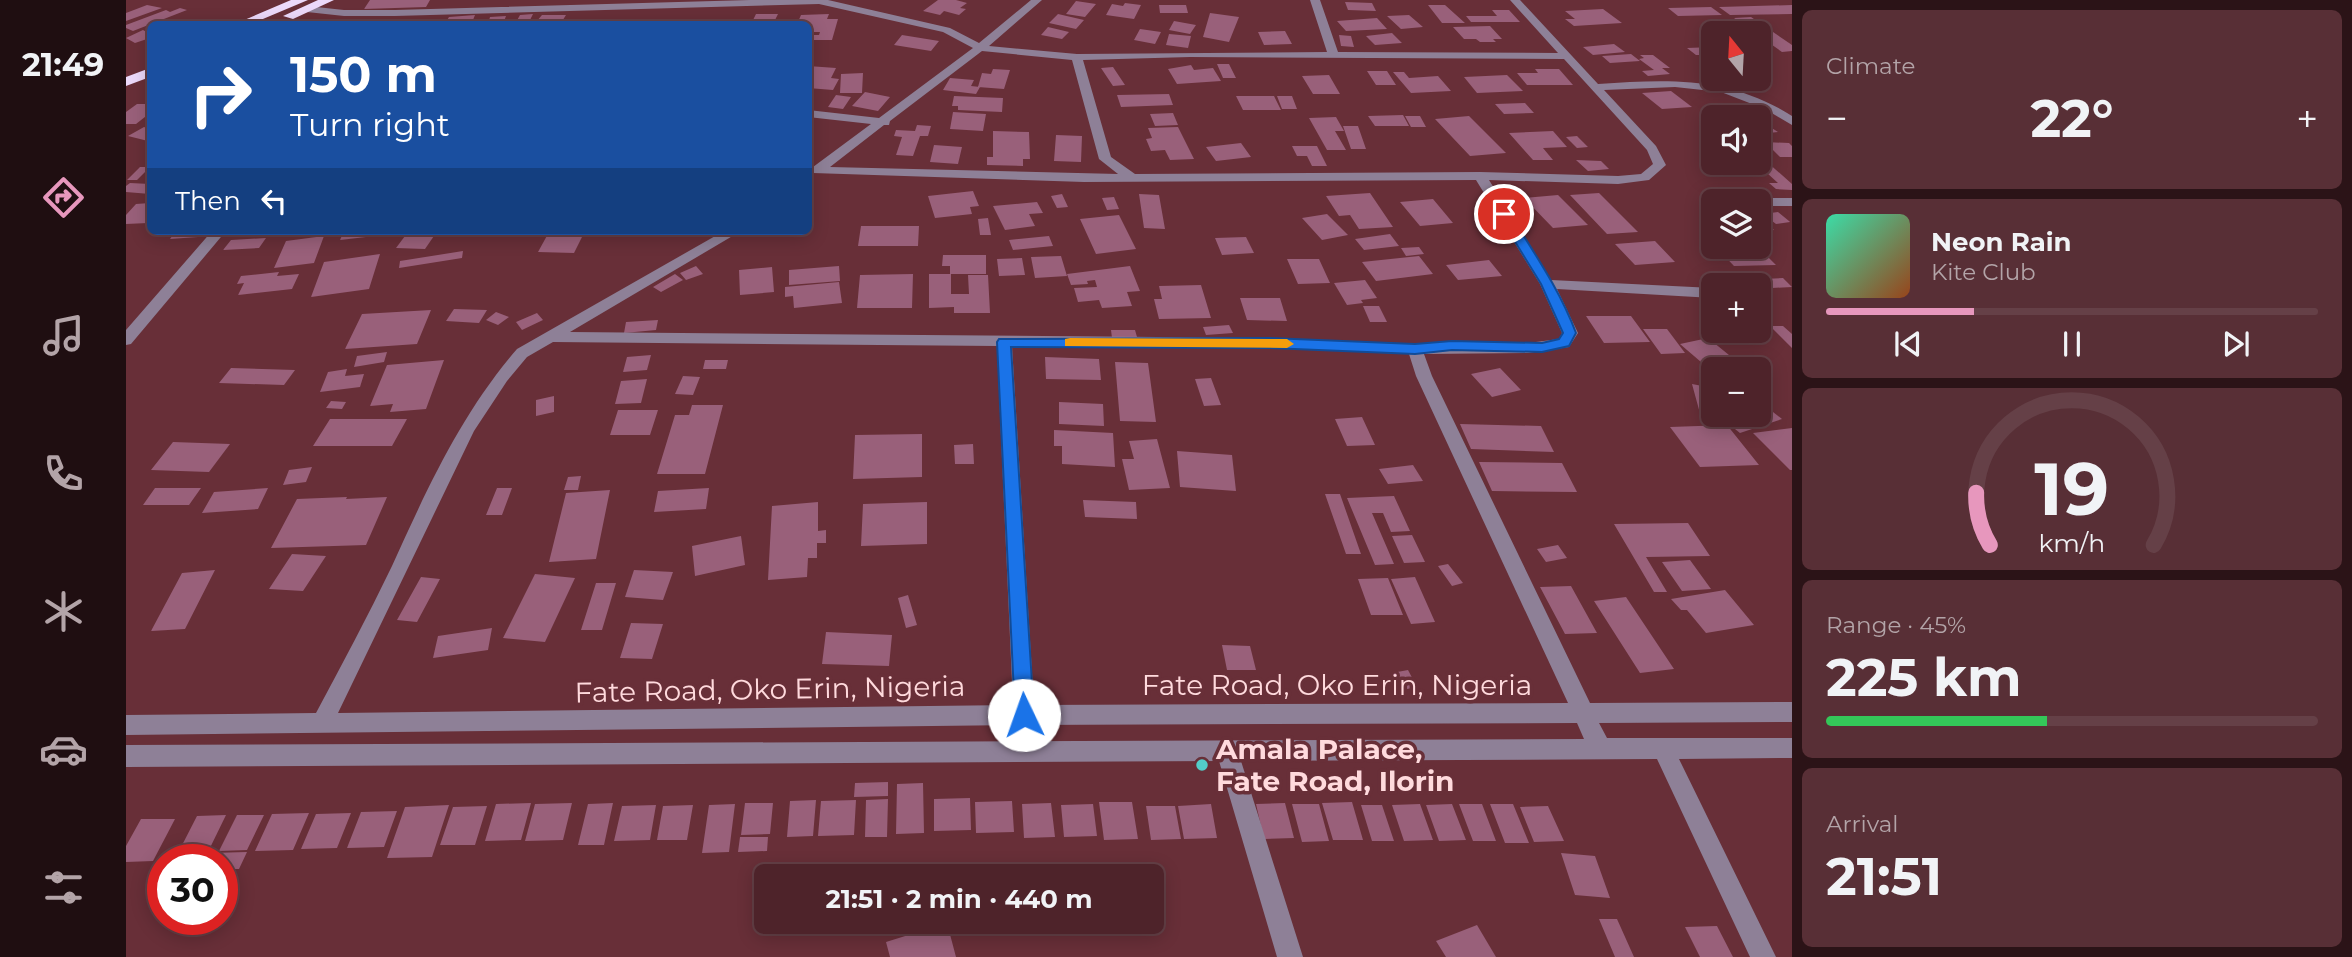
<!DOCTYPE html>
<meta charset="utf-8">
<style>
:root{--surface:#4e232a;--page:#582f36;--text:#f1f3f6;--muted:#b3a4a8;--line:#654047;--accent:#e797bd}
body{margin:0;font-family:Montserrat,sans-serif;background:var(--page);color:var(--text);height:100vh;display:flex;flex-direction:column;font-size:26px;white-space:nowrap}
*{box-sizing:border-box;margin:0}
p{font-size:23px;color:var(--muted)}
.icon{flex:none;width:38px;height:38px;fill:none;stroke:currentColor;stroke-width:2;stroke-linecap:round;stroke-linejoin:round}
.map{position:relative;flex:1;overflow:hidden}
.sheet{display:flex;flex-direction:column;gap:10px;padding:10px;background:#2b1317;width:560px}
.sheet>*{flex:none}
.top-card{position:absolute;left:21px;top:21px;width:665px;height:214px;border-radius:10px;box-shadow:0 4px 18px #0003,0 0 0 2px var(--line);background:#1a4fa0;color:#fff;overflow:hidden}
.needle{width:46px;rotate:342deg}
.controls{position:absolute;left:1575px;top:21px;display:grid;gap:14px}
.controls a{display:grid;place-items:center;width:70px;height:70px;border-radius:10px;background:var(--surface);box-shadow:0 4px 18px #0003,0 0 0 2px var(--line);font-size:35px}
.speed{position:absolute;left:21px;top:844px;display:flex;gap:14px;font-size:35px;font-weight:700;text-align:center}
.speed>*{display:grid;place-content:center;width:91px;height:91px;border-radius:50%;background:var(--surface);box-shadow:0 4px 18px #0003,0 0 0 2px var(--line);line-height:1}
.speed .limit{border:10px solid #d22;background:#fff;color:#111}
.pin{position:absolute;display:grid;place-items:center;width:60px;height:60px;color:#fff;margin:-30px;border:4px solid #fff;border-radius:50%;box-shadow:0 2px 7px #0007}
.me{position:absolute;width:77px;margin:-38px;rotate:357deg;stroke-linejoin:round;filter:drop-shadow(0 0 5px #0008)}
.turn{display:flex;align-items:center;gap:24px;height:147px;padding:0 28px;font-size:32px}
.turn .icon{width:91px;height:91px;stroke-width:2.5}
.turn b{display:block;font-size:49px;line-height:60px}
.then{display:flex;align-items:center;height:66px;padding:0 28px;background:#0003;gap:14px;font-size:26px}
.big{font-size:52px;font-weight:700;line-height:1.1}
.sheet .widget{flex:1;display:flex;flex-direction:column;justify-content:center;gap:10px;min-width:0;padding:0 24px;border-radius:10px;background:var(--page)}
.sheet .dial{align-items:center;gap:0}
.dial svg{height:182px;overflow:visible;fill:none;stroke:var(--line);stroke-width:7;stroke-linecap:round;text-anchor:middle}
.dial text{fill:var(--text);stroke:none}
.song{display:flex;align-items:center;gap:21px}
.cover{width:84px;height:84px;border-radius:10px;background:linear-gradient(135deg,hsl(160 70% 55%),hsl(20 70% 35%))}
.played{height:7px;border-radius:4px;background:linear-gradient(90deg,var(--accent) 30%,var(--line) 30%)}
.keys{display:flex;justify-content:space-around;direction:ltr}
.heat{display:flex;justify-content:space-between;align-items:center;font-size:38px;direction:ltr}
.charge{height:10px;border-radius:5px;background:linear-gradient(90deg,#34c759 45%,var(--line) 0)}
.trip{position:absolute;left:628px;top:864px;width:410px;height:70px;border-radius:10px;background:var(--surface);box-shadow:0 4px 18px #0003,0 0 0 2px var(--line);font-weight:700;line-height:70px;text-align:center}
main{display:flex;flex:1;min-height:0}
.dock{display:flex;flex-direction:column;width:126px;justify-content:space-around;align-items:center;background:#1f0e11;color:var(--muted)}
.dock .icon{width:49px;height:49px}
.dock .on{color:var(--accent)}
.dock b{font-size:32px;color:var(--text)}
.map>svg:first-child{display:block}
.building{fill:#99607a}
.lines{fill:none;stroke-linecap:round;stroke-linejoin:round}
.minor{fill:#8e8097;fill-rule:evenodd}
.highway{fill:#ecd9fa;fill-rule:evenodd}
.route{fill:#1a73e8;stroke:#114b97;stroke-width:2}
.slow{fill:#f59e0b}
.poi-dot{fill:#53cdc9;stroke:#682f38;stroke-width:2.5}
.labels{text-anchor:middle;dominant-baseline:central;stroke-width:7;stroke-linejoin:round;paint-order:stroke}
.near-street-label{font-size:28px;fill:#ffdadd;stroke:#682f38}
.near-poi-label{font-size:28px;font-weight:bold;fill:#ffdadd;stroke:#682f38;text-anchor:start}
</style>
<main>
<nav class="dock">
<b>21:49</b>
<svg class="icon on" aria-label="directions" viewBox="0 0 24 24"><path d="M12 3l9 9-9 9-9-9zM9 14v-3h6M13 9l2 2-2 2"/></svg>
<svg class="icon" aria-label="music" viewBox="0 0 24 24"><path d="M9 18V5l10-2v13"/><circle cx="6" cy="18" r="3"/><circle cx="16" cy="16" r="3"/></svg>
<svg class="icon" aria-label="phone" viewBox="0 0 24 24"><path d="M5 4h4l2 5-3 2q2 4 5 5l2-3 5 2v4C11 20 4 13 5 4z"/></svg>
<svg class="icon" aria-label="climate" viewBox="0 0 24 24"><path d="M12 3v18M4 7l16 10M4 17L20 7"/></svg>
<svg class="icon" aria-label="car" viewBox="0 0 24 24"><path d="M5 17H2v-5l4-1 3-4h7l3 4 3 1v5h-3M9 17h6M6 11h13"/><circle cx="7" cy="17" r="2"/><circle cx="17" cy="17" r="2"/></svg>
<svg class="icon" aria-label="filters" viewBox="0 0 24 24"><path d="M4 7h16M4 17h16"/><circle cx="9" cy="7" r="2"/><circle cx="15" cy="17" r="2"/></svg>
</nav>
<div class="map">
<svg width="1666" height="957" viewBox="0 0 1666 957">
<rect width="100%" height="100%" fill="#682f38"/>
<path class="building" d="M244,0H304L300,7L238,9Z
M812,0H830L841,3L834,8L840,9L833,15L818,11L814,15L797,11Z
M950,1L970,4L959,17L940,14Z
M1219,2L1246,3L1250,11L1222,10Z
M999,3L1015,5L1008,19L980,15L986,4L997,6Z
M21,5L36,8L0,21V13Z
M1033,5H1060L1062,13H1034Z
M1302,5H1319L1339,23H1316Z
M1666,5V14L1604,15L1593,7Z
M1585,7L1596,15L1552,16L1542,8Z
M54,8L61,10L7,31L0,28V25L40,10L44,12Z
M1477,9L1496,23L1448,26L1439,19H1449L1439,11Z
M1366,10H1383L1394,22H1345L1340,16H1371Z
M1084,13L1113,17L1103,42L1077,37Z
M407,14L402,24H389L394,15Z
M630,14H652L647,24H625Z
M703,14L701,19H712L706,40H682V35H693L694,32H682V24H671L675,15Z
M932,14L958,20L950,29L923,23Z
M349,15L347,20L320,22L323,17Z
M416,15H440L435,23L410,22Z
M1283,15L1297,27L1275,29L1261,16Z
M380,16L377,24H362L364,17Z
M1625,17L1666,45V51L1656,52L1608,18Z
M1251,18L1261,29L1220,31L1211,21Z
M270,19L307,20L298,24H266Z
M1048,21L1070,25L1064,34L1043,30Z
M1364,26L1376,39H1367L1370,42H1354L1350,39H1338L1327,27Z
M922,27L943,32L936,39L915,35Z
M1014,29L1035,32L1029,44L1008,40Z
M17,30L24,34V38L9,43L0,38Z
M1159,31L1166,44L1138,45L1132,32Z
M1266,33L1276,43L1249,45L1240,36Z
M1043,34L1065,36L1062,48L1040,45Z
M776,35L813,41L805,51L768,45Z
M1213,35L1225,36L1228,47L1215,46Z
M1488,44L1499,52L1467,55L1457,47Z
M1587,47V55H1570L1561,48Z
M1505,54L1514,61L1484,63L1476,56Z
M1514,55H1527L1544,68H1536L1544,74L1522,76L1516,71L1528,70L1513,59L1518,58Z
M1091,64H1103L1110,78H1097Z
M1065,65L1068,70L1087,68L1095,81L1051,84L1042,69Z
M682,66L710,68L705,78L713,79L707,90L682,88Z
M987,67L999,85L987,86L975,68Z
M867,69L884,70L878,89L852,87L856,73L865,74Z
M1409,69H1433L1447,85H1401L1391,73H1412Z
M1241,71H1261L1270,85H1250Z
M1267,72H1278L1283,78L1312,76L1325,91L1285,93Z
M737,73L736,93H714L715,74Z
M1203,75L1214,94H1187L1176,76Z
M1381,75L1397,91L1351,93L1338,77Z
M824,78L848,80L845,86L854,87L850,94L817,90Z
M1545,91L1566,107L1536,109L1516,93Z
M739,92L764,97L752,111L726,106Z
M1043,94L1047,105L995,107L991,95Z
M710,95L725,97L717,109L702,107Z
M828,96L877,98L876,112L832,110V106H826Z
M1110,96H1148L1155,110H1117Z
M1151,96H1166L1171,109H1156Z
M1399,103L1408,113L1378,114L1369,104Z
M11,104H24V113L10,124H0V112Z
M1615,109L1628,117H1597L1589,112Z
M827,112L860,114L857,131L824,129Z
M1047,113L1052,125L1029,126L1024,114Z
M1277,115L1283,126H1249L1242,116Z
M1279,116H1294L1300,127H1285Z
M1343,116L1380,153L1344,156L1309,119Z
M1210,117L1218,131H1209L1220,150H1201L1183,118Z
M1633,121L1641,125L1652,132L1633,134Z
M791,125L805,126L802,136H794L787,156L770,155L776,137L768,136L770,130L789,131Z
M1217,126H1232L1240,149H1225Z
M18,127L24,129L22,141L2,136Z
M1052,127L1068,159L1044,160L1039,150L1025,151L1020,139L1026,138L1022,128Z
M867,131L903,132L904,159H897V166L861,165V157H867Z
M1427,131L1441,147L1417,148L1427,160H1407L1383,133Z
M930,135L956,136L955,162L928,161Z
M1451,136L1462,147L1451,148L1440,137Z
M1639,142L1663,143L1666,146V157H1654Z
M1115,143L1125,157L1090,161L1080,147Z
M808,145L836,147L832,164L804,162Z
M1166,146H1191L1201,166H1186L1181,156H1171Z
M1450,160L1475,161L1483,169L1462,171Z
M1633,161H1640L1666,184V190L1650,189L1643,183H1652L1630,163Z
M14,167H24L11,180H1Z
M4,183L24,184V194L0,192V186Z
M847,191L853,206L844,207L846,214L809,218L802,196Z
M1244,193L1267,227L1233,229L1224,215L1213,216L1200,196Z
M1473,193L1512,232L1481,234L1444,195Z
M936,194L942,207L931,208L925,196Z
M1013,194L1033,195L1039,229L1018,228Z
M1432,195L1462,225L1427,228L1398,198Z
M988,197L993,209L981,210L976,198Z
M1307,199L1327,223L1294,226L1274,202Z
M911,202L917,213L903,214L909,226L879,230L867,206Z
M24,203L22,223L0,224V215L10,204Z
M1652,212L1663,221L1664,222L1650,224L1637,214Z
M1201,214L1222,235L1196,240L1176,218Z
M993,215L1010,249L970,254L954,219Z
M862,218L865,235H854L852,219Z
M1633,220H1637L1648,230L1634,231Z
M735,226H793L792,246H732Z
M58,231H75L72,237L44,239L49,232Z
M218,231H242L240,237L214,240Z
M282,232L310,233L299,249L270,248Z
M423,232L458,233L448,253L412,252Z
M1264,234L1273,246L1238,250L1229,239Z
M198,236L188,263L148,268L160,241Z
M923,236L927,246L887,250L883,240Z
M1120,237L1128,253L1096,255L1089,238Z
M140,238L133,248L97,250L105,240Z
M1529,241L1549,262L1509,265L1489,244Z
M1293,247L1298,254L1280,256L1275,248Z
M1590,247H1632L1650,265L1608,266Z
M337,251L336,258L273,268L274,261Z
M254,254L243,289L185,297L198,262Z
M817,255H860V274H824V266H816Z
M935,256L941,276L909,278L905,257Z
M1293,256L1307,274L1250,281L1236,262Z
M896,258L899,275L873,276L871,259Z
M1161,259H1193L1204,283L1172,284Z
M1363,260L1376,276L1332,280L1320,265Z
M570,266L577,274L560,280L554,273Z
M713,266L714,281L663,285V270Z
M1004,266L1014,291L1001,292L1006,306L976,308L973,300L952,302L948,288L971,287L969,280L961,281L962,284L945,285L941,274Z
M646,267L648,292L614,295L613,270Z
M153,272L151,276L173,274L166,289L112,295L118,283L111,284L115,276Z
M549,274L557,280L535,292L527,287Z
M787,274L786,308H731L734,275Z
M803,274H825V294H843L842,275H862L864,313H828V307L803,308Z
M1657,278L1666,287L1646,288L1637,279Z
M1239,280L1251,298L1235,300L1237,303L1221,305L1208,283Z
M713,282L716,303L668,308L667,296L659,297V287Z
M1075,285L1085,318L1033,319L1028,299H1036L1033,286Z
M1114,298H1154L1161,321L1121,320Z
M1237,306H1253L1261,322H1244Z
M328,309L361,310L353,323L320,321Z
M305,310L291,344L219,349L236,314Z
M370,312L383,317L372,325L360,320Z
M411,313L417,320L396,330L390,322Z
M1460,316H1505L1524,342L1478,343Z
M532,320L530,330L498,333L500,322Z
M1103,325L1107,333L1080,335L1077,327Z
M1644,326H1657L1666,334V348Z
M1517,329H1541L1559,353L1535,354Z
M985,330H1009L1011,337L986,338Z
M1582,338L1603,355L1575,362L1554,344Z
M261,352L258,362L228,367L231,356Z
M525,355L521,370L497,372L501,357Z
M919,357L973,359L975,380L920,379Z
M318,360L300,409L264,412L267,404L244,406L261,365Z
M579,360H602L600,369H577Z
M989,362L1022,363L1030,422L994,421Z
M105,368L169,370L158,385L93,383Z
M1374,368L1395,390L1366,397L1345,374Z
M221,369L219,376L238,374L234,387L194,392L202,372Z
M557,376L574,377L567,395L549,394Z
M1085,378L1095,405L1078,406L1069,379Z
M521,379L515,403L489,404L495,381Z
M1566,384L1587,388V415H1633V401L1656,419L1614,433L1599,421L1575,417Z
M428,396V412L410,416V400Z
M205,401L220,402L216,409L200,408Z
M933,402L977,404L978,426L933,424Z
M566,405H597L579,474H531L549,415H563Z
M492,410H532L524,435H484Z
M1236,417L1249,445L1221,446L1209,419Z
M204,419H281L266,446H187Z
M1334,424L1415,426L1428,452L1345,449Z
M1601,425L1633,465L1574,467L1544,427Z
M1666,428V470H1664L1627,433Z
M928,430L987,433L989,467L936,464V446H928Z
M796,434V477L727,479L729,435Z
M1031,439L1044,488L1003,490L996,459H1008L1003,441Z
M47,442L104,444L83,472L25,470Z
M847,444L848,464H829L828,445Z
M1051,451L1106,455L1110,491L1054,487Z
M1353,462L1436,463L1451,492L1366,491Z
M1287,465L1297,481L1262,484L1253,469Z
M186,467L180,482L157,485L163,470Z
M455,476L452,490H438L442,477Z
M29,488H75L63,505H17Z
M142,488L132,509L76,513L88,492Z
M371,488H386L376,515H360Z
M583,488L580,509L528,512L532,491Z
M484,490L470,559L423,562L440,493Z
M1199,494H1214L1235,554H1220Z
M1268,496L1284,531L1265,532L1257,513H1246L1268,564L1249,565L1221,498Z
M221,497L220,499L261,497L240,545L145,548L171,499Z
M957,500L1010,502L1011,519L959,517Z
M692,502V531L700,530V543H691V558H682L681,577L642,580L646,506Z
M801,502V544L735,546L737,504Z
M1562,523L1584,556L1520,557L1541,592H1528L1488,524Z
M1286,535L1299,562L1278,563L1266,536Z
M615,536L619,565L569,576L566,546Z
M1432,545L1441,558L1420,562L1411,549Z
M166,554L200,556L177,591L143,589Z
M1564,560L1585,589L1556,591L1536,562Z
M1322,564L1337,583L1326,586L1312,566Z
M89,570L59,629L25,631L56,573Z
M508,570L547,572L537,600L499,597Z
M409,574L449,578L419,642L377,638Z
M295,577L314,579L291,622L271,620Z
M1289,577L1309,622L1285,624L1265,579Z
M1262,578L1277,615H1245L1232,579Z
M470,583H490L476,630H455Z
M1445,586L1471,633L1439,634L1414,587Z
M1599,590L1628,625L1580,633L1561,610H1555L1545,599Z
M782,595L791,625L780,628L772,598Z
M1500,597L1548,669L1514,673L1468,601Z
M505,623L537,624L526,659L494,658Z
M366,628L362,650L307,658L312,636Z
M700,632L766,635L763,666L696,664Z
M1096,645L1124,646L1130,670H1101Z
M1282,670L1291,687L1276,690L1266,673Z
M762,782V796L728,797L729,783Z
M797,783L798,833L770,834L771,784Z
M844,798L845,830L808,831V799Z
M762,799L761,837H739L740,800Z
M690,800L687,836L661,837L664,801Z
M730,800L728,835L692,836L695,801Z
M886,801L888,832L850,833L849,802Z
M973,802H1006L1012,839L978,840Z
M1226,802L1237,840H1207L1196,803Z
M405,803L395,840L359,841L370,804Z
M446,803L437,840L399,841L409,804Z
M487,803L478,845H452L462,804Z
M619,803H647L644,834L615,835Z
M925,803L929,837L898,838L896,804Z
M1159,803L1168,838L1138,839L1130,804Z
M609,804L603,852L576,853L583,805Z
M967,804L971,836L938,837L935,805Z
M1085,804L1091,838L1058,839L1052,806Z
M1166,804H1193L1203,841L1176,842Z
M1294,804L1307,840L1278,841L1266,805Z
M1326,804L1340,840L1313,841L1300,805Z
M1333,804H1356L1370,841H1347Z
M1364,804H1387L1403,843H1379Z
M323,805L306,857L261,858L279,807Z
M530,805L524,840L488,841L496,806Z
M567,805L561,840H531L537,806Z
M1235,805H1256L1268,841H1246Z
M361,806L349,845H314L327,807Z
M1020,806H1049L1055,839L1025,840Z
M1422,806L1438,841L1408,842L1394,807Z
M271,811L258,847L221,848L235,812Z
M183,813L167,850L129,851L146,814Z
M225,813L211,848L175,849L190,814Z
M100,815L81,854L51,855L71,816Z
M111,815H138L121,850L93,851Z
M15,819H49L27,861L0,862V846Z
M614,837H642L641,851L612,852Z
M121,852L113,869H96V859H81L84,853Z
M1435,853L1469,856L1484,898L1449,895Z
M1473,919H1491L1508,957H1489Z
M821,923L830,957H764L760,942Z
M1351,925L1370,957H1320L1310,941Z
M1591,926L1607,957H1574L1559,927Z"/>
<g class="lines">
<path class="minor" d="M624,0H702L824,28L853,43L905,0H916L863,46L951,54L1201,52L1184,0H1194L1212,52L1432,53L1384,0H1394L1472,84C1544,79 1603,76 1666,116V125L1639,109L1595,92L1549,87L1478,90L1530,146L1540,165L1523,180L1492,184L1363,180L1425,280L1587,288V298L1431,289L1452,333L1443,347L1402,353L1298,354L1306,376L1464,703L1666,702V722L1473,723L1481,738H1666V758L1553,759L1650,957H1624L1531,759L1115,761L1177,957H1151L1093,761L0,767V745L1458,739L1451,723L898,725L0,735V715L190,713C216,664 242,616 266,566C301,489 335,414 391,349L598,231H615L444,332L1143,338L1289,344L1402,343L1433,339L1436,333L1414,284L1350,180L958,182L687,173V167L745,124L682,117V110L753,118L847,48L817,32L693,4L269,16H218L181,12L176,9L181,6L218,10H269ZM856,51L946,60L973,159L992,174L704,167L758,125H763L764,121ZM1064,57L1438,59L1521,150L1527,164L1515,174L1492,176L1354,172L1009,174L985,157L957,60ZM427,342L871,346L887,705L212,713L348,431L381,381L401,357ZM886,346L1143,348L1283,354L1290,376L1442,703L908,705Z
M1633,198H1666V206H1633V201H1627Z
M86,231H100L5,344L0,345V330Z"/>
<path class="highway" d="M165,0H182L125,24H109Z
M192,0H208L167,19L157,16Z
M24,68V77L0,86V77Z"/>
</g>
<path class="route" d="M1378,210L1384,214C1408,253 1434,290 1450,333L1443,346L1416,352L1326,350L1289,354L1143,348L885,347L908,715L905,722L898,724L892,722L889,715L871,342L873,339L1143,338L1289,344L1326,341L1416,343L1433,339L1437,333L1415,284L1372,214Z"/>
<path class="slow" d="M944,338L1161,339L1168,344L1161,348L939,346V339Z"/>
<circle class="poi-dot" cx="1076" cy="765" r="7"/>
<g class="labels">
<g class="near-street-label">
<text x="1211" y="685">Fate Road, Oko Erin, Nigeria</text>
<text transform="translate(644 689) rotate(-1)">Fate Road, Oko Erin, Nigeria</text>
</g>
<g class="near-poi-label">
<text x="1090" y="749">Amala Palace,<tspan x="1090" dy="32">Fate Road, Ilorin</tspan></text>
</g>
</g>
</svg>
<div class="controls">
<a><svg class="needle" viewBox="-14 -14 28 28"><path d="M0-13l5 13h-10z" fill="#e53935"/><path d="M0 13l5-13h-10z" fill="#b3a4a8"/></svg></a>
<a><svg class="icon" aria-label="sound" viewBox="0 0 24 24"><path d="M4 9h4l5-4v14l-5-4H4zM17 9q2 3 0 6"/></svg></a>
<a><svg class="icon" aria-label="layers" viewBox="0 0 24 24"><path d="M12 4l9 5-9 5-9-5zM3 14l9 5 9-5"/></svg></a>
<a>+</a>
<a>−</a>
</div>
<div class="speed"><div class="limit">30</div></div>
<div class="pin" style="left:1378px;top:214px;background:#d93025"><svg class="icon" aria-label="arrive" viewBox="0 0 24 24"><path d="M6 21V4h12l-3 4 3 4H6"/></svg></div>
<svg class="me" style="left:898px;top:715px" viewBox="-20 -20 40 40"><circle r="19" fill="#fff"/><path d="M0-13L10 11 0 6-10 11z" fill="#1a73e8"/></svg>
<div class="trip">21:51 · 2 min · 440 m</div>
<div class="top-card">
<div class="turn"><svg class="icon" aria-label="right" viewBox="0 0 24 24"><path d="M7 20v-9h11M14 6l5 5-5 5"/></svg><div><b>150 m</b>Turn right</div></div>
<div class="then">Then<svg class="icon" aria-label="left" viewBox="0 0 24 24"><path d="M17 20v-9H6M10 6l-5 5 5 5"/></svg></div>
</div>
</div>
<section class="sheet">
<div class="widget"><p>Climate</p>
<div class="heat"><a>−</a><b class="big">22°</b><a>+</a></div>
</div>
<div class="widget">
<div class="song"><i class="cover"></i><div><b>Neon Rain</b><p>Kite Club</p></div></div>
<div class="played"></div>
<div class="keys"><svg class="icon" aria-label="previous" viewBox="0 0 24 24"><path d="M18 5L8 12l10 7zM5 5v14"/></svg><svg class="icon" aria-label="pause" viewBox="0 0 24 24"><path d="M8 5v14M16 5v14"/></svg><svg class="icon" aria-label="next" viewBox="0 0 24 24"><path d="M6 5l10 7-10 7zM19 5v14"/></svg></div>
</div>
<div class="widget dial"><svg viewBox="0 0 100 80">
<path d="M14 69A42 42 0 1 1 86 69"/>
<path d="M14 69A42 42 0 0 1 8 46" stroke="#e797bd"/>
<text x="50" y="56" font-size="32" font-weight="700">19</text>
<text x="50" y="72" font-size="11">km/h</text>
</svg></div>
<div class="widget"><p>Range · 45%</p><b class="big">225 km</b><div class="charge"></div></div>
<div class="widget"><p>Arrival</p><b class="big">21:51</b></div>
</section>
</main>
